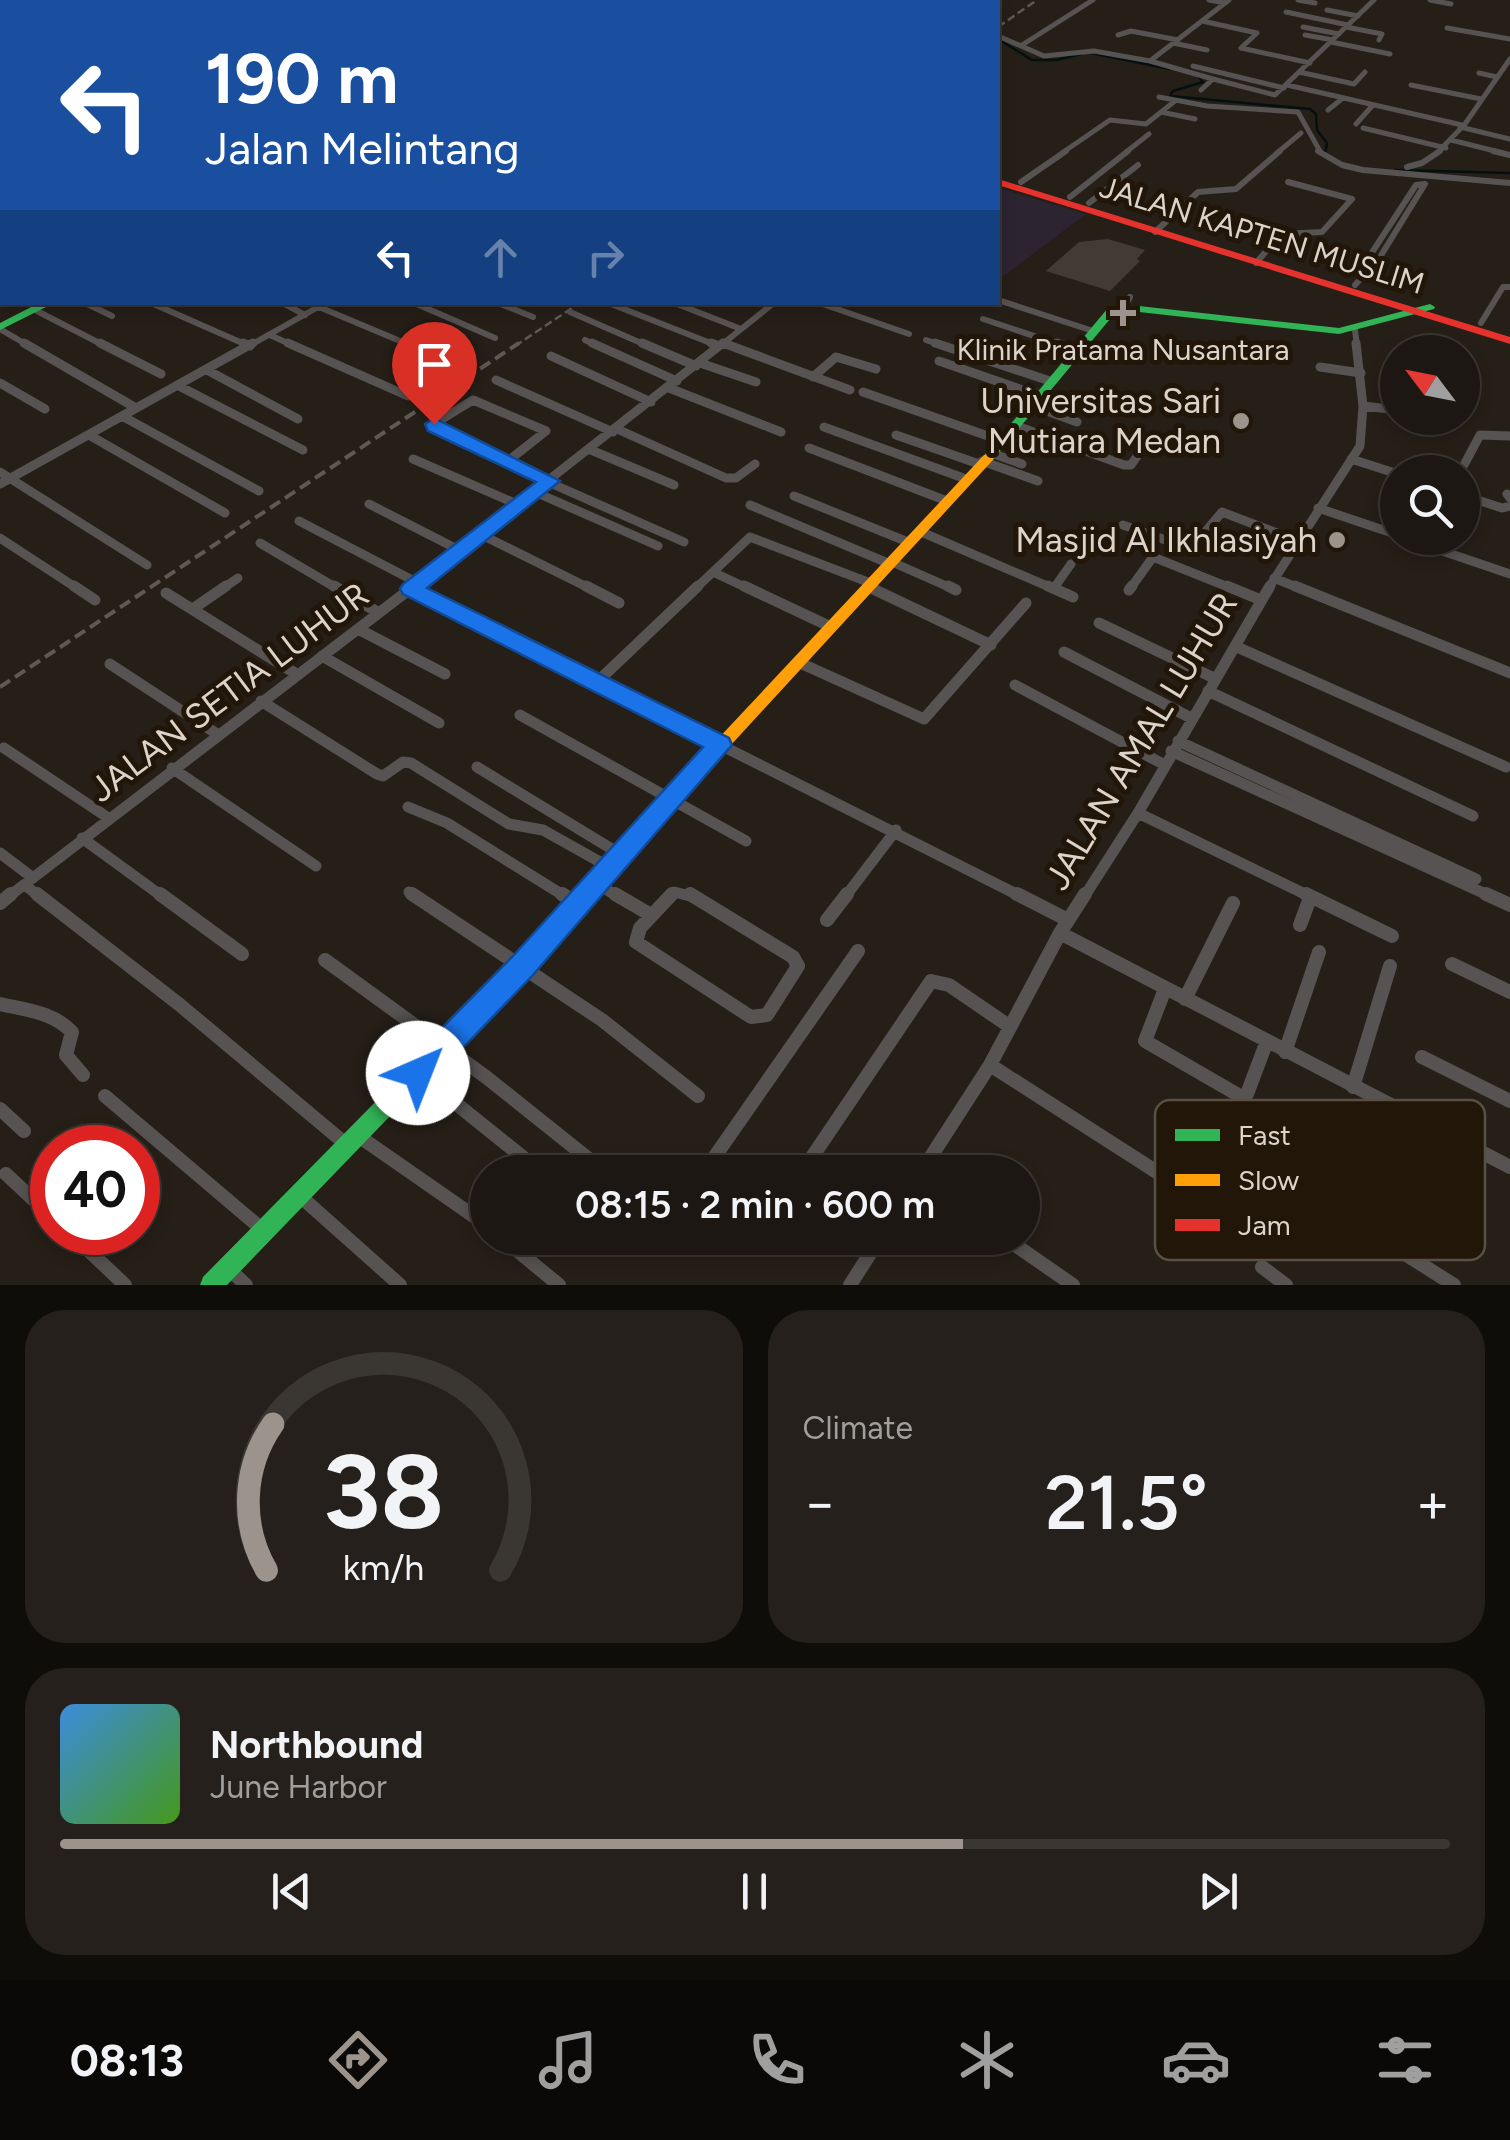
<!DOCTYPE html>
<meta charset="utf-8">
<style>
:root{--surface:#1c1712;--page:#25201b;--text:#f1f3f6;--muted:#a09f9f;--line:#3a3632;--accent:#9c948c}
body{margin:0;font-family:Figtree,sans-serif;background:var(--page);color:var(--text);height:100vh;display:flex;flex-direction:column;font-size:38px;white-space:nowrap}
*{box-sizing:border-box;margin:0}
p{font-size:32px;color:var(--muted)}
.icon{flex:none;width:55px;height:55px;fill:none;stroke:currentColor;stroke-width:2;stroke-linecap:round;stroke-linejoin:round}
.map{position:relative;height:1285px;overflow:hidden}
.sheet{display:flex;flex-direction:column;gap:25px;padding:25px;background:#0f0d0a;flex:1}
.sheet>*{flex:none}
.banner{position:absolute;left:0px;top:0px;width:1000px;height:305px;box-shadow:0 5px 15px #0003,0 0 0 2px var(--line);background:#1a4fa0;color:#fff;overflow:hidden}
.needle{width:65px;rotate:302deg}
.controls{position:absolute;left:1380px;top:335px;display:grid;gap:20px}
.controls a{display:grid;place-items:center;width:100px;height:100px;border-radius:50%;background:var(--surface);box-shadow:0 5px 15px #0003,0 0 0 2px var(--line);font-size:50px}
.speed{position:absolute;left:30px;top:1125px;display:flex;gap:20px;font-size:50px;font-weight:700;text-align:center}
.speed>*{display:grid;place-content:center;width:130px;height:130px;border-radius:50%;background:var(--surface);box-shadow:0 5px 15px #0003,0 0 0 2px var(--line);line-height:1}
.speed .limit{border:15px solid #d22;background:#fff;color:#111}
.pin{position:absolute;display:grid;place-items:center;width:85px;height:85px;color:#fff;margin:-102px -42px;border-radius:50% 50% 50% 0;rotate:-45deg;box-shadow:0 0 10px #0007}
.pin .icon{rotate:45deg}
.me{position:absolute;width:110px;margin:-55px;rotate:44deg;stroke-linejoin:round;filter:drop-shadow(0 0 8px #0008)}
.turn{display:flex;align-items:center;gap:35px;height:210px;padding:0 40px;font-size:45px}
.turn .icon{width:130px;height:130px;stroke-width:2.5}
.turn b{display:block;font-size:70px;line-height:85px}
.lanes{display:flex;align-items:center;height:95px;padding:0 40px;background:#0003;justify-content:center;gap:50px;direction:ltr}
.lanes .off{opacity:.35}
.big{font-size:75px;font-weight:600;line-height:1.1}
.sheet .card{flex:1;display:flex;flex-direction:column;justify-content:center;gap:15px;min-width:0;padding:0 35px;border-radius:40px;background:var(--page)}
.sheet .dial{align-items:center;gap:0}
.dial svg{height:260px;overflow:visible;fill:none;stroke:var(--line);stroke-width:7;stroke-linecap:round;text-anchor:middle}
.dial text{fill:var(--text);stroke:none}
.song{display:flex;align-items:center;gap:30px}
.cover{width:120px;height:120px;border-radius:15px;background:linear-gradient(135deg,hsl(210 70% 55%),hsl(100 70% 35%))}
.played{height:10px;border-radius:5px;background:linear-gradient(90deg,var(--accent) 65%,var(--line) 65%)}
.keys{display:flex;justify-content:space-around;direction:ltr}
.heat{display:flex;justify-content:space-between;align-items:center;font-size:55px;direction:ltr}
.sheet .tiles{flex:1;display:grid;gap:25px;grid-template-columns:1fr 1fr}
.card:last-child{grid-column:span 2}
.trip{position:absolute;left:470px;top:1155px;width:570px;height:100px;border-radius:50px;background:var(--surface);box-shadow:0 5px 15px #0003,0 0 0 2px var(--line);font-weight:600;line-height:100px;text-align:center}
.menu{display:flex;height:160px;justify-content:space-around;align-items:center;background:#0b0907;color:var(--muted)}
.menu .icon{width:70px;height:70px}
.menu .on{color:var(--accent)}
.menu b{font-size:45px;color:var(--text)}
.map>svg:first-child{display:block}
.commercial{fill:#2c2431}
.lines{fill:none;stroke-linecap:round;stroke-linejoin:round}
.stream{stroke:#031010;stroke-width:2.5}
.building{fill:#433b33}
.street-far4{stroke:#565352;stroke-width:5}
.street-far3{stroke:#565352;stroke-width:6}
.street-far2{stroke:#565352;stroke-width:9}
.street-far1{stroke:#565352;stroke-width:11}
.street{stroke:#565352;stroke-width:14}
.fast{fill:#30b455;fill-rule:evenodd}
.slow{fill:#ff9f0a;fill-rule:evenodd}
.jam{fill:#e5322d;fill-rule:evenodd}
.rail-far1{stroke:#5d5955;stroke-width:2.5;stroke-dasharray:8 4;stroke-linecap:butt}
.rail{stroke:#5d5955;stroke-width:4;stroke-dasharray:12 6;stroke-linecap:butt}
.route{fill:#1a73e8;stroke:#114b97;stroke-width:2.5}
.poi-dot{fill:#9c948c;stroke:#221609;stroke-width:4}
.labels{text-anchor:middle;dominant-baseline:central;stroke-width:10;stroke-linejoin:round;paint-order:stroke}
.far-street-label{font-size:30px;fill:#dcd3cb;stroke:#221609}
.far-poi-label{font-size:30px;fill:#dcd3cb;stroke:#221609}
.poi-label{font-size:35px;fill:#dcd3cb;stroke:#221609;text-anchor:end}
.street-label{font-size:35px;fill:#dcd3cb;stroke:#221609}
.key{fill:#221609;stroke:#5a4f43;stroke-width:2.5}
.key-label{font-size:28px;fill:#dcd3cb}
</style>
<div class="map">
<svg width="1510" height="1285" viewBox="0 0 1510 1285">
<rect width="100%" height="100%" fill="#261f18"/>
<path class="commercial" d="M998,188L1086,214L998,280Z"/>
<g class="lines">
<path class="stream" d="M998,39L1032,60H1057L1081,54
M1091,53L1170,69
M1198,76L1203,82L1173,91L1170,96L1310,109L1316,114L1317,130L1327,143L1325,154
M1395,170L1510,173"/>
</g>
<path class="building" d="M1108,239L1145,250L1137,259L1140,261L1110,291L1046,271L1079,242Z"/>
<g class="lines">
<path class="street-far4" d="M373,0L382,2
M544,0L553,2
M756,0L768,2
M786,0L797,2
M850,0L861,2
M1209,0L1225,3
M1298,0L1315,3
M1430,0L1451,4
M86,2L94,0
M112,2L120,0
M191,2L198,0
M248,2L257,0
M338,2L344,0
M444,2L450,0
M595,2L601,0
M1327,10L1358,16
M1286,12L1348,25
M1202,21L1257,33L1241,48L1310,63
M1303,27L1339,34
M1346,27L1382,34L1379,40
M1447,28L1510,39
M1118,35L1131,31L1178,40
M1305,35L1333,40
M998,36L1044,56L1094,51L1150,61L1213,79
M1331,42L1390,54
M1173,43L1207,50
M1022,45L1093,0
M1150,61L1229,0
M1193,66L1284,88
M1299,72L1354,84L1365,72
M1479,73L1497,77
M1287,85L1462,125
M1411,85L1481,99
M1201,90L1213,79L1275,95L1374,0
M1159,97L1207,106L1298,112L1321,153
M1328,110L1343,98
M1161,112L1195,119
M1356,124L1373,105
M1460,127L1510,139
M1363,128L1446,148
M1451,140L1503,153
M1062,153L1110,120L1146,124L1175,101
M1125,153L1149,134
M1277,153L1301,133
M1437,153L1465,124L1510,59"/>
<path class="street-far3" d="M1318,151L1342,165L1363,170L1510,183
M1493,151L1510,155
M1407,167L1422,163L1440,151
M1021,182L1066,151
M1070,197L1128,151
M1089,203L1138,165
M1155,232L1198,192L1236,189L1280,151
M1233,233L1247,219L1279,229L1281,234L1256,263
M1281,234L1322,232L1352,199L1288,182
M1373,261L1371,254L1416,185L1425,184
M1355,285L1380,257L1425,184
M998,300L1093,331
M83,302L112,316
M149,302L249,346
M281,302L305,315
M412,302L495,338
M496,302L533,317
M606,302L718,346
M672,302L741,329
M817,302L909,334
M319,307L412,346
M1124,308L1130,297
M35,310L105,346
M570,312L648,346
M983,319L1064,346
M1481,323L1503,287H1510
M0,329L29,346
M1355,330L1357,346
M270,335L294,346
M585,340L597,346
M926,340L943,346
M1084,342L1095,346
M723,343L730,346
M249,346L327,302
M720,346L775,302"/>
<path class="street-far2" d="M24,343L136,408
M100,343L161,374
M243,343L250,346
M288,343L408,396
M406,343L456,364
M592,343L677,381
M642,343L696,366
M711,343L719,346
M723,343L850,390
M935,343L1050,381
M1057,343L1078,350
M1087,343L1125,355
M551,356L651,402
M939,361L1040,396
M700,363L756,382
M1320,367L1361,373
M207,370L298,419
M813,377L836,357L876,369
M496,380L613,432
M0,383L45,409
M179,386L303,450
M669,388L781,432
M863,392L1002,441
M1033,406L1077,422
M1363,406L1398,410
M122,416L259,491
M1017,426L1124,465H1131L1140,452
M824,427L966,479
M617,429L726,478H736L755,464
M89,435L225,513
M896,435L979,464
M809,448L947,501
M591,450L674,485
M991,453L1022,464
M413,459L519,505
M1351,459L1398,474
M508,461L546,431L473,400L434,424L435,427L550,481
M982,461L1038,481
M1464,465L1480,435L1510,436
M0,472L147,565
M548,482L684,542
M0,484L253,343
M535,492L658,546
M1507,494L1510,498
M1462,495L1502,508L1510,506
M794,496L908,542
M369,504L461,551
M750,505L890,564
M1318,508L1398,535
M299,521L418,583
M1123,525L1191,549L1222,512L1298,541
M919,531L1054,589
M482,535L591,589
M0,538L78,589
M1404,538L1510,574
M260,543L338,589
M892,562L953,589
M715,573L749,589
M1274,578L1301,589
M869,587L873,589
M1054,588L1071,564
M222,589L238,578
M410,589L723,343
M695,589L750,537L873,584
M1130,589L1153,557L1233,589
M1268,589L1360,446L1363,406L1356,343"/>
<path class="street-far1" d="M74,586L95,600
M334,586L379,613
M586,586L619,603
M744,586L831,627
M948,586L956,590
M1048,586L1073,597
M1227,586L1261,600
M1295,586L1510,673
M869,587L991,645
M411,589L1022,897
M1129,590L1132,586
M166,593L298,675
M194,608L226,586
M1099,623L1216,679
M358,629L445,674
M1237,647L1506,767
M1064,652L1191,718
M322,656L439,723
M798,662L924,719L1026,603
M110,664L217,734
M596,683L698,586
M1015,685L1163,764
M1208,691L1473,816
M261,701L377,774L383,776L403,762L411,763L509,824L543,830L609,867
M520,715L746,841
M1178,741L1476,879
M4,748L107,817
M1171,751L1492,897
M477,767L620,854
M172,768L316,866
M408,807L447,823L566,897
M1138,813L1311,897
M82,838L163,897
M0,853L33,878
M594,882L619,897
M25,885L40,897
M409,892L416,897
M8,897L414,586
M670,897L674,892L694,897
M845,897L896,830
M1084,897L1138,813L1270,586"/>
<path class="street" d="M37,894L180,1005L347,1145
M160,894L242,954
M412,894L602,1020L698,1096
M562,894L576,903
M615,894L651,915
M672,894L640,928L636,942L751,1017L767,1015L798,966L793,957L690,894
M1017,894L1068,920
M1306,894L1392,936
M1486,894L1510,905
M0,903L11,894
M827,920L847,894
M1300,925L1310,898
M1060,933L1510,1167
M325,960L486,1077L605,1172
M1452,964L1510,992
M1165,989L1145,1041L1240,1096L1247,1094L1267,1041
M1185,999L1233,903
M0,1004C26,1010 53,1012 72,1032L66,1055L83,1075
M1285,1052L1319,952
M1422,1057L1510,1101
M990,1065L1255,1235
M418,1073L525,1159
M1353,1087L1390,966
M105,1096L263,1230
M0,1109L24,1131
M357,1135L488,1226
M704,1172L858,951
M802,1172L931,981L949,985L1009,1026
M921,1172L990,1065L1060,933L1085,894
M6,1174L52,1217
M1304,1190L1454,1285
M300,1196L400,1285
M69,1232L125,1285
M502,1238L559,1285
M1005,1238L1073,1285
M1262,1267L1286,1285
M228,1268L246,1285
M850,1285L880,1238"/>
<path class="fast" d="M474,0H484L487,2H478Z
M41,302H56L0,330V323Z
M1430,304L1435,307L1434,309L1339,334L1139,312L1115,313L992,461L988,462L982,458L1108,308L1139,306L1339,328Z
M600,868L606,871L609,876L606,881L530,971L227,1285H200L203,1277L516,959L594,871Z"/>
<path class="slow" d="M455,0H465L468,2H459Z
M988,454L994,458L992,461L606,881L600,884L594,881L591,876L594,871L984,455Z"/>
<path class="jam" d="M0,4H2V9H0Z
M998,179L1510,337V344L998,185Z"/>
<path class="rail-far1" d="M998,27L1037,0
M515,346L581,302"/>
<path class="rail" d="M0,687L519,343"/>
</g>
<path class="route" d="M434,418L560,481L427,588L729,738L732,745L533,975L429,1083L418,1088L407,1083L403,1073L407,1063L513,956L703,747L403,594L400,589L403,584L536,482L428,431L425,424Z"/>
<g class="poi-dot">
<path d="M1118 298h10v10h10v10h-10v10h-10v-10h-10v-10h10z"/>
<circle cx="1241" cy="421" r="10"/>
<circle cx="1337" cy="540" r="10"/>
</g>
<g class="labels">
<g class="far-street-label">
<text transform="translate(1262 235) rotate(17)">JALAN KAPTEN MUSLIM</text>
</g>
<g class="far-poi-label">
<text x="1123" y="349">Klinik Pratama Nusantara</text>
</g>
<g class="poi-label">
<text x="1221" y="401">Universitas Sari<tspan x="1221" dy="40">Mutiara Medan</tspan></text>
<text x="1317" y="540">Masjid Al Ikhlasiyah</text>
</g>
<g class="street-label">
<text transform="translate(229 692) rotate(-37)">JALAN SETIA LUHUR</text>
<text transform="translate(1141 741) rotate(-59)">JALAN AMAL LUHUR</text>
</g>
</g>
<rect x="1155" y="1100" width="330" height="160" rx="15" class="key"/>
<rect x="1175" y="1129" width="45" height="12" fill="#30b455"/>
<rect x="1175" y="1174" width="45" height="12" fill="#ff9f0a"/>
<rect x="1175" y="1219" width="45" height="12" fill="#e5322d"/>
<g class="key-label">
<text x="1238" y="1145">Fast</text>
<text x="1238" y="1190">Slow</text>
<text x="1238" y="1235">Jam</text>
</g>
</svg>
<div class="controls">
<a><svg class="needle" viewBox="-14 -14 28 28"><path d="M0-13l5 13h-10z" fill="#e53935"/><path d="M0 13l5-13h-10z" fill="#a09f9f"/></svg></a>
<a><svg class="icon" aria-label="search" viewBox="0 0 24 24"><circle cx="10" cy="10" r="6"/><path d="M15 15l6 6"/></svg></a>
</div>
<div class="speed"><div class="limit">40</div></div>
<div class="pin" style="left:434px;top:424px;background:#d93025"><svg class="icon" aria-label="arrive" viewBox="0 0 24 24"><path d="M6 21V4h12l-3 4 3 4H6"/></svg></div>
<svg class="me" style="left:418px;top:1073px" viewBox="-20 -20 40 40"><circle r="19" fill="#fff"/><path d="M0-13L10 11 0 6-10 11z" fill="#1a73e8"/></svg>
<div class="trip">08:15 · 2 min · 600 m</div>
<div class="banner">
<div class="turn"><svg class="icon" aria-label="left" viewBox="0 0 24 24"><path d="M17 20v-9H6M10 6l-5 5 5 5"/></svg><div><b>190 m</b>Jalan Melintang</div></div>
<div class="lanes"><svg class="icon" aria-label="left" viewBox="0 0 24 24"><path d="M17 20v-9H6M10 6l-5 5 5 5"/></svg><svg class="icon off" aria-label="ahead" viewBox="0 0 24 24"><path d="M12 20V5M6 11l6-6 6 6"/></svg><svg class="icon off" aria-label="right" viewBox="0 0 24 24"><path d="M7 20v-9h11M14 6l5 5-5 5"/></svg></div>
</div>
</div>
<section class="sheet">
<div class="tiles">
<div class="card dial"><svg viewBox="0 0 100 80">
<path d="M14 69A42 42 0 1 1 86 69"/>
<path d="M14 69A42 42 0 0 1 16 24" stroke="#9c948c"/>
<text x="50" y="56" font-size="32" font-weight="700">38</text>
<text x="50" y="72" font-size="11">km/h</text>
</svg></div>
<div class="card"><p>Climate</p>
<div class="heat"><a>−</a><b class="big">21.5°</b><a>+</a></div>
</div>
<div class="card">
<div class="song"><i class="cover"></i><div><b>Northbound</b><p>June Harbor</p></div></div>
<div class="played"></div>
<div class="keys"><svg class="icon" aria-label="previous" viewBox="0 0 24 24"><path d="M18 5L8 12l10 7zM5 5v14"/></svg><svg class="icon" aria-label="pause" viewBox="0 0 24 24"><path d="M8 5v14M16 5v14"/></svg><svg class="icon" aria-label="next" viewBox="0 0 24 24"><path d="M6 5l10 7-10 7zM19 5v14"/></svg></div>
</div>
</div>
</section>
<nav class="menu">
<b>08:13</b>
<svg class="icon on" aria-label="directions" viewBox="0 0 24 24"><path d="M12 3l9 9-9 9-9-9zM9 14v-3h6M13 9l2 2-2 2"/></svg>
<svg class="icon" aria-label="music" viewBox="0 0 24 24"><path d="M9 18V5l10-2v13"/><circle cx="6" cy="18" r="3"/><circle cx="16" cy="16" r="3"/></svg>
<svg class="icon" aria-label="phone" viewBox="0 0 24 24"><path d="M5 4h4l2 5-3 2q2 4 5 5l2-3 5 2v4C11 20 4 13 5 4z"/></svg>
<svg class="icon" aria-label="climate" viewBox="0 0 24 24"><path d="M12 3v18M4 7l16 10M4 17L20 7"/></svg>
<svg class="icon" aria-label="car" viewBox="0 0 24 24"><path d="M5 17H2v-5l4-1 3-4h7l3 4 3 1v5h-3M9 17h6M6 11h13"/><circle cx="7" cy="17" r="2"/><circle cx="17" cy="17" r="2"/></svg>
<svg class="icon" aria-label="filters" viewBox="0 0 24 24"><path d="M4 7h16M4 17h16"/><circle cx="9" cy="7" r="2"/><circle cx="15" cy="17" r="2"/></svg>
</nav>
